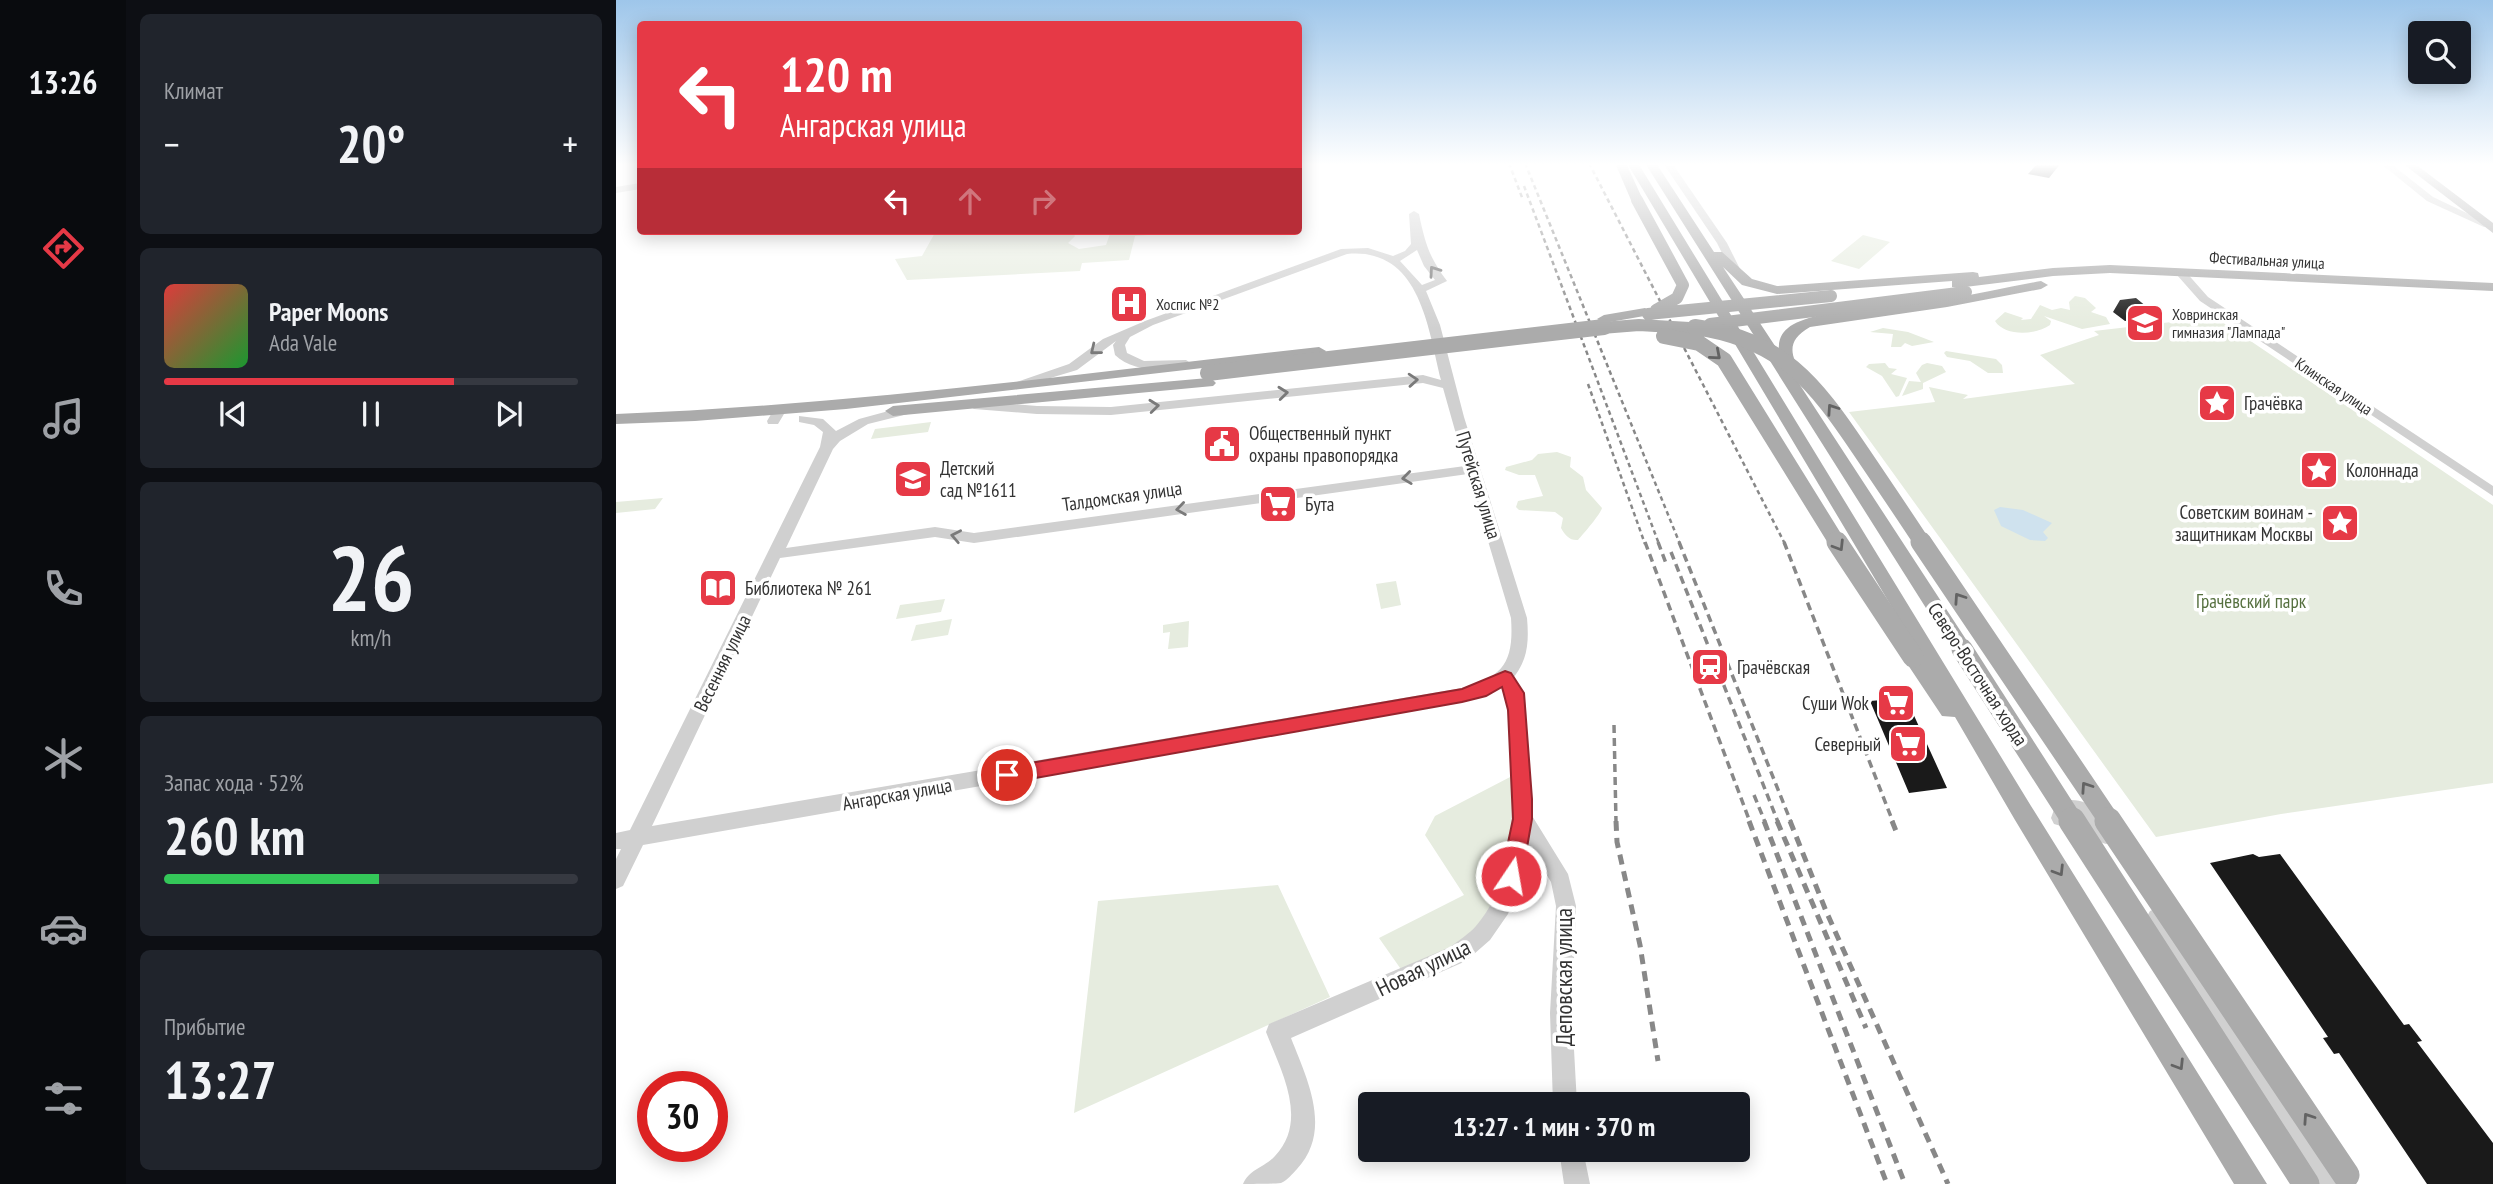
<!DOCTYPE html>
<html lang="ru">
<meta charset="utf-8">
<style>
:root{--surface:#171b24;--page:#20242c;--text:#f1f3f6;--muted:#9ea1a6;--line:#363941;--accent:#e63946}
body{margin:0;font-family:"PT Sans Narrow",sans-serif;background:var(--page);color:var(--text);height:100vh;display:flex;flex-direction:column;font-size:26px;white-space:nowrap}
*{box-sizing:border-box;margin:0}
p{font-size:23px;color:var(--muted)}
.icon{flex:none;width:38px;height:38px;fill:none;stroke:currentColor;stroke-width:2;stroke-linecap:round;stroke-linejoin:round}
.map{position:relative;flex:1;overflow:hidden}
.sheet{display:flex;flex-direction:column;gap:14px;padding:14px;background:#0d0f14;width:490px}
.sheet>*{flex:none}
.banner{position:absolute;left:21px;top:21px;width:665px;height:214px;border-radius:7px;box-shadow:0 4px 18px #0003;background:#e63946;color:#fff;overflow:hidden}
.buttons{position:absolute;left:1792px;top:21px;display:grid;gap:14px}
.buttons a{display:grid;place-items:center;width:63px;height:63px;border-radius:7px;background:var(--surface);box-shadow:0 4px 18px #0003;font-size:35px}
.speed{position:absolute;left:21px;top:1071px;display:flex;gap:14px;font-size:35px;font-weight:700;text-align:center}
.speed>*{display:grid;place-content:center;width:91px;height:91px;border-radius:50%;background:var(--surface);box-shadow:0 4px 18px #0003;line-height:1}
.speed .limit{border:10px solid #d22;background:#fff;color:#111}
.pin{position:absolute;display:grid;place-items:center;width:60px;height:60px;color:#fff;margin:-30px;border:4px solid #fff;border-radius:50%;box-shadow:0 2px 7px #0007}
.me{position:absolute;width:77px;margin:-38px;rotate:12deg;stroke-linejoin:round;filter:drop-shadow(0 0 5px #0008)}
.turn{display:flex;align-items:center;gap:24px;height:147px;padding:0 28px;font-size:32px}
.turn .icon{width:91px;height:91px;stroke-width:2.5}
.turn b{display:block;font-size:49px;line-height:60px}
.lanes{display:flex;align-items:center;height:66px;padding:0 28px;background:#0003;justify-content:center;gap:35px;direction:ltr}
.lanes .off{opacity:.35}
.big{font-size:52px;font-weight:700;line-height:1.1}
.sheet .widget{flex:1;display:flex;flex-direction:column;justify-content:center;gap:10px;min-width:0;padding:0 24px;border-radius:10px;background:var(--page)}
.sheet .dial{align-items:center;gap:0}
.dial b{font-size:91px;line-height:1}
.song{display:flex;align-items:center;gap:21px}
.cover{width:84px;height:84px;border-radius:10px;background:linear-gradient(135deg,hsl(0 70% 55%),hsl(130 70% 35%))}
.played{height:7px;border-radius:4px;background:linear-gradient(90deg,var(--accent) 70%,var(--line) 70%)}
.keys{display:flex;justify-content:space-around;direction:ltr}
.heat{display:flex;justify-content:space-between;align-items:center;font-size:38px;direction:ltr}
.charge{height:10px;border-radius:5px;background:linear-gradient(90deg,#34c759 52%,var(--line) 0)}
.trip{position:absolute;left:742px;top:1092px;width:392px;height:70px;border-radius:7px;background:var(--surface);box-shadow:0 4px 18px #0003;font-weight:700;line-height:70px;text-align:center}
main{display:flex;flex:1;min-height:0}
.menu{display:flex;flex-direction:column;width:126px;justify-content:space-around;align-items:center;background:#090b0e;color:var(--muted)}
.menu .icon{width:49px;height:49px}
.menu .selected{color:var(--accent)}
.menu b{font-size:32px;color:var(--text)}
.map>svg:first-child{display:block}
.green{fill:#e6ecdf}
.water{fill:#cfe2ee}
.building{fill:#1a1a1a}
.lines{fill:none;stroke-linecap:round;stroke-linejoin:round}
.minor{fill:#d0d0d0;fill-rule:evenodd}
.major{fill:#ababab;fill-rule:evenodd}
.rail-far2{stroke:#888;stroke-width:2.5;stroke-dasharray:4.5 3.5;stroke-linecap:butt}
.rail-far1{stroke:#888;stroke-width:3.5;stroke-dasharray:8 5;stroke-linecap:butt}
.rail{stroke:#888;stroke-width:5;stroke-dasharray:10 7;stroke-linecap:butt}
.major-bridge-far3{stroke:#ababab;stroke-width:12}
.major-bridge-far2{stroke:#ababab;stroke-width:16}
.major-bridge-far1{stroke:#ababab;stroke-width:21}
.major-bridge{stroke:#ababab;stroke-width:27}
.oneway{stroke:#7a7a7a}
.oneway2{stroke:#636363}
.route{fill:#e63946;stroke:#96252e;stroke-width:2}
.labels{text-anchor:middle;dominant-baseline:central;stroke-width:7;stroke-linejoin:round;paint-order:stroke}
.far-street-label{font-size:16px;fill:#333;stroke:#fff}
.far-poi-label{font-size:16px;fill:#333;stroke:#fff;text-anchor:start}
.poi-label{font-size:19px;fill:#333;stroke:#fff;text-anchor:start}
.street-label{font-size:19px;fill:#333;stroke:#fff}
.park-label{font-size:19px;fill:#56703f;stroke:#fff}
.near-street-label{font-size:23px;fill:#333;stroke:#fff}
</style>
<main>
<nav class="menu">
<b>13:26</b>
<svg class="icon selected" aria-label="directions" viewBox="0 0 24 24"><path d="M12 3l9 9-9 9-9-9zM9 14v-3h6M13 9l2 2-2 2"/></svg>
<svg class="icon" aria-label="music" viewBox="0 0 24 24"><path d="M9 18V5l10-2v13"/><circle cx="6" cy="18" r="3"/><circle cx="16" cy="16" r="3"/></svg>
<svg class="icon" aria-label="phone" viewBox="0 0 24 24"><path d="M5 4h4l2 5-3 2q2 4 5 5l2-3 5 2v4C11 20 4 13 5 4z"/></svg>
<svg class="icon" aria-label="climate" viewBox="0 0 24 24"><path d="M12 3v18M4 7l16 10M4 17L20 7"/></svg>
<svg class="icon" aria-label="car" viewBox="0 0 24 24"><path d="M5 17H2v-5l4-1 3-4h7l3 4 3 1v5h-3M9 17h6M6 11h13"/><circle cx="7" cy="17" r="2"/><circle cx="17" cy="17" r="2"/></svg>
<svg class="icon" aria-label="filters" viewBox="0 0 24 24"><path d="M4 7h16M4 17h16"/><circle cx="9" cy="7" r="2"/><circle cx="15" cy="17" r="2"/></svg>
</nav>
<section class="sheet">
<div class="widget"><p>Климат</p>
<div class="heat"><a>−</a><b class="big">20°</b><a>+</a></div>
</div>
<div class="widget">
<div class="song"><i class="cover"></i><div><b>Paper Moons</b><p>Ada Vale</p></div></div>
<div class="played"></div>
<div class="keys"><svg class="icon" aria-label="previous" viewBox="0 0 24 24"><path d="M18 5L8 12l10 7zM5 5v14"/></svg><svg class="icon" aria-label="pause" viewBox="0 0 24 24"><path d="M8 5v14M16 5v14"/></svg><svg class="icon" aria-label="next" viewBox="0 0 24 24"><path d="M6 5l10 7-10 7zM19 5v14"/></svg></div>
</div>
<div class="widget dial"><b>26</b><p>km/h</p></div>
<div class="widget"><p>Запас хода · 52%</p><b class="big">260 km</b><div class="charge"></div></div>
<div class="widget"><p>Прибытие</p><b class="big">13:27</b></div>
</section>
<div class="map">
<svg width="1877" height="1184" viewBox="0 0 1877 1184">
<rect width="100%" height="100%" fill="#fff"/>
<path class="green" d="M320,231H455L459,236L452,243L463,249L490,245L495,231H584L519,236L513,260L466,263L464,271L291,280L279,259L306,256Z
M1247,235L1274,242L1243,269L1215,261Z
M1459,296L1469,298L1480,308L1475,312L1490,317L1494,324L1466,329L1428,316L1435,321L1434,325C1420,335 1389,337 1379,321L1389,312L1407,318L1405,320L1415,319L1424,305L1436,310L1445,308L1454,310L1453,302Z
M1599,317L1877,505V783L1665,814L1540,837L1233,412L1319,402L1313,387L1352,395L1347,399L1459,384L1424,355L1483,335L1478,331Z
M1267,328L1292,332L1318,342L1296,346L1289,343L1285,347H1275L1277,334L1254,332Z
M1330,351L1380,359L1386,365L1387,373H1372L1354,361L1331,357L1328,353Z
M1269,363L1273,368L1281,369L1275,374L1291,378L1283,396L1280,397L1266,376L1250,367L1253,364Z
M1311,363L1326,366L1330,372L1307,383V389L1286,396L1293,381L1305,382L1300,373L1306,365Z
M315,422L312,432L255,439L259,429Z
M941,452L955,457L954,467L967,477L970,490L986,508C984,515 968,533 962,540C954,541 949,535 945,528L947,518L939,512L903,510L900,507L902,501L927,496L919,475H903L889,470L890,467L916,460L922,454Z
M47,498L39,509L0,513V502Z
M780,581L785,605L765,609L760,584Z
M329,599L325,612L280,619L284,605Z
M336,619L332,635L295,641L300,625Z
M573,621L572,647L552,649L554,632L547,633V625Z
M898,775V830L889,883L855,942L789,975L763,938L848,895L809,835L819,816Z
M662,885L714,997L458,1113L482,901Z"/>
<path class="water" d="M1384,507L1407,510L1436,523L1427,532L1432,538L1429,541L1414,540L1385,526L1378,510Z"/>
<path class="building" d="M1422,163H1445L1433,178L1412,174Z
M1520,298L1531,307L1521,308L1534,318L1509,321L1497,312L1504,300Z
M1290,698L1331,788L1293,793L1254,701Z
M1637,854L1643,857L1664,854L1788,1025L1793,1024L1806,1041L1801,1042L1877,1143V1184H1811L1723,1053L1718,1054L1707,1038L1712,1037L1594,863Z"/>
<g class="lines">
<path class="minor" d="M0,163H5L0,167Z
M1047,163H1056L1111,243L1127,275L1126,277H1118L1101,243Z
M1764,163H1774L1817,197L1876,225L1868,227L1811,201Z
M24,183V189L0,193V187Z
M798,211L803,214C809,243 813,257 831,281L810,291L824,325L848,417L911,618C913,641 912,659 898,677L908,693L910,710L915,814L952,874L960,906L956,1013L961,1104H937L934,1013L940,906L935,882L912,845L906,877L892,914L874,940L850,961L675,1038C691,1079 717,1130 681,1169C676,1174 672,1180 665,1183C655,1184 638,1184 627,1184C633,1169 649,1167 659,1156C693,1120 665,1071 650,1032L653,1024L834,947C843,940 853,934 860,926C907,873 897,776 892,710L890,694L886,687L846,702L27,845L7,886L0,889V859L5,849H0V833L14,830L204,447L207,432L198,425L183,422V416L207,419L220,431L243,419L291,406L297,410L296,413L252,424L224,441L217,449L170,548L319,527L358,533L849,466L827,388L807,383L495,415L421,414L358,409L352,405L358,401L421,406L495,407L807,375L825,380C812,328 804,247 731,254L537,325L514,337L509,345L511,353L528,361L570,360L576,364L574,367C551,371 517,373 499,355L497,345L500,341L461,370L401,388L395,384L453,364L487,339L529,321L725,249L752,248L777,256L789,251L795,244L793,214ZM801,250L808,266L819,280L806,285L784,261ZM852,474L895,618C898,661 888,677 846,688L36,826L164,558L319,537L358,543Z
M1561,271H1569L1592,297L1877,486V496L1584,301L1561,275Z
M165,405L171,409L162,424H152L151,421L160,406Z
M1455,800C1477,800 1491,818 1500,837L1497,843C1480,849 1473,825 1461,816H1455L1452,824L1445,826L1438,824L1435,818L1440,804Z
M1541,908L1548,911L1725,1184H1697L1534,925L1530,918L1534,911Z
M943,1150H967L974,1184H948Z"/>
<path class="major" d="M999,163H1010L1027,200L1025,202L1015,200Z
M1011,163H1022L1415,806L1651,1184H1618L1399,820L1339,717L1326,716L1290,662L1287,657L1290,652L1302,651Z
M1029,163H1040L1098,252H1106L1136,279L1161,286L1357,272L1362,273L1363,277L1437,268L1494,265L1877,283V291L1494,273L1437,276L1341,288L1336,287V281L1161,294L1126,285L1107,267L1163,352C1162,343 1164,334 1172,328C1198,307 1293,305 1330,299C1362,294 1393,287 1425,281L1432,285L1425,289L1331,307L1194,327C1170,341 1174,354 1186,375L1180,379L1353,644L1356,649L1353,654L1346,656L1339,654Z
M1786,163H1798L1877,223V233Z
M1029,308L1036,312L1034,315L988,323L981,319L988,315Z
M703,347L710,351L708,354L230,409L79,421L0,424V414C235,405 469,373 703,347Z
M592,378L597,380L600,383L597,386L277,416L269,411L277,406Z"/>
<path class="rail-far2" d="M893,163L907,200
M909,163L1064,544
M973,163L1169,544
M908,186L1043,544
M972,384L1029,544"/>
<path class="rail-far1" d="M1029,542L1134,822
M1042,542L1051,566
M1063,542L1175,822
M1168,542L1277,822
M1055,552L1162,822
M998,725L1000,822
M1138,795L1149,822"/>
<path class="rail" d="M1000,821L1001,842L1024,945L1042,1061
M1133,821L1271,1184
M1148,821L1289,1184
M1161,821L1250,1028
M1174,821L1210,911L1332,1184
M1276,821L1282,836"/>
<path class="major-bridge-far3" d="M1021,200L1067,285L1061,298L1040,310
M1032,314L1215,296
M1094,324L1350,292
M973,329L1023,325L1090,329"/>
<path class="major-bridge-far2" d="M1079,327C1165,339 1199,383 1244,450C1265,481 1286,512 1307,544
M1048,336L1083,343L1108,360L1222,544
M592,373L988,327"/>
<path class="major-bridge-far1" d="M1221,542L1297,657
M1305,542L1494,822
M1346,649L1457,822"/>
<path class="major-bridge" d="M1456,821L1690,1184
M1492,821L1730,1175"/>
</g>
<defs><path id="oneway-chevron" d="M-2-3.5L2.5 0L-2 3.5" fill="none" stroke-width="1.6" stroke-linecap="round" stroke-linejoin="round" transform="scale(1.75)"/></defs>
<g class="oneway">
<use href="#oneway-chevron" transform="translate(818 271) rotate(-125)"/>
<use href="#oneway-chevron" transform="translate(479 350) rotate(141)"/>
<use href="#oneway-chevron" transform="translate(797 380) rotate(-4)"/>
<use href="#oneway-chevron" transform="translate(667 393) rotate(-6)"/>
<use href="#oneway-chevron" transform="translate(538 406) rotate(-6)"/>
<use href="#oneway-chevron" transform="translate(791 478) rotate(173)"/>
<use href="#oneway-chevron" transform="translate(565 509) rotate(172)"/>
<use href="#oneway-chevron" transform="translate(340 536) rotate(-169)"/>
</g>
<g class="oneway2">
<use href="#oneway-chevron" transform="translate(1100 355) rotate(41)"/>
<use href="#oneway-chevron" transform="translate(1216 409) rotate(-124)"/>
<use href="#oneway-chevron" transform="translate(1223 546) rotate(58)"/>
<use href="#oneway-chevron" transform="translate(1343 598) rotate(-124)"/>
<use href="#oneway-chevron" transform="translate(1470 787) rotate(-124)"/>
<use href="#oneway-chevron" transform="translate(1443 871) rotate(58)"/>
<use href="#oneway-chevron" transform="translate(1563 1065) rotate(58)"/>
<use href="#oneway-chevron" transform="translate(1692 1118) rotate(-124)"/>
</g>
<linearGradient id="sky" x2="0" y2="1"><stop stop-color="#9ec6ea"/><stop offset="0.5" stop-color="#fff"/><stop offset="1" stop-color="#fff" stop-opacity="0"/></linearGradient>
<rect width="1877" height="329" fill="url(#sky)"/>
<path class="route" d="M889,671L895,673L908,693L916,799V819L906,876L903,882L895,885L888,882L885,876L897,819L892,710L886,687L870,696L846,702L391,783L384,780L381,775L384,770L391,767L846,689Z"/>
<defs>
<symbol id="hospital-square" viewBox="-11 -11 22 22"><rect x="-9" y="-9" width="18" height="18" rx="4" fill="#e63946" stroke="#fff"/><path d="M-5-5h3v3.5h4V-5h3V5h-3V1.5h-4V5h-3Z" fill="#fff"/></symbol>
<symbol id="school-square" viewBox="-11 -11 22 22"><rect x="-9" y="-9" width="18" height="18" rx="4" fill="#e63946" stroke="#fff"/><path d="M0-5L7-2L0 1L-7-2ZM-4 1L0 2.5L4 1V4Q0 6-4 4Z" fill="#fff"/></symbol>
<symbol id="sight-square" viewBox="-11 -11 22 22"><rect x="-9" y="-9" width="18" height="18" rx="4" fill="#e63946" stroke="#fff"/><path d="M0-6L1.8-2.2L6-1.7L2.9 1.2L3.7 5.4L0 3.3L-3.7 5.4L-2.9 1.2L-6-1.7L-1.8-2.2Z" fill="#fff"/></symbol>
<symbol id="civic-square" viewBox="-11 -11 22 22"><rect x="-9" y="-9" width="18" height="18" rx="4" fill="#e63946" stroke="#fff"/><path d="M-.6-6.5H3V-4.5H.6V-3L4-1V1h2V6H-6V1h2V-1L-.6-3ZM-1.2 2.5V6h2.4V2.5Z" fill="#fff"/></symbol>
<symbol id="supermarket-square" viewBox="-11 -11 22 22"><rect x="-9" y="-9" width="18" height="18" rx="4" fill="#e63946" stroke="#fff"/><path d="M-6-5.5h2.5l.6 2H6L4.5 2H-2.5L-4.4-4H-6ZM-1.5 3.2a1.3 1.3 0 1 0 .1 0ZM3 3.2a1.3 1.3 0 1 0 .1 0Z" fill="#fff"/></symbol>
<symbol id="library-square" viewBox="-11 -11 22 22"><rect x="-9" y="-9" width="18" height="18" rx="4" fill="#e63946" stroke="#fff"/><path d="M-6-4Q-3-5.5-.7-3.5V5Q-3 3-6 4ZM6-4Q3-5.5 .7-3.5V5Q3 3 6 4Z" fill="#fff"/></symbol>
<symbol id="station-square" viewBox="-11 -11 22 22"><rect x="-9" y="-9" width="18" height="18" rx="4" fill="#e63946" stroke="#fff"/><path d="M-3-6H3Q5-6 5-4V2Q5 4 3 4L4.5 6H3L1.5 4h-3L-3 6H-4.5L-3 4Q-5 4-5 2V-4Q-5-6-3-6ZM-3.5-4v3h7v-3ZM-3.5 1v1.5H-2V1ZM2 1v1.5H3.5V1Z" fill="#fff"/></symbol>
</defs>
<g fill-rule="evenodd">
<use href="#hospital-square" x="491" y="282" width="44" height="44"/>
<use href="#school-square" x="1507" y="301" width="44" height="44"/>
<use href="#sight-square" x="1579" y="381" width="44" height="44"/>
<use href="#civic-square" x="584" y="422" width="44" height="44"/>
<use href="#sight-square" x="1681" y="448" width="44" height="44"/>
<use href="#school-square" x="275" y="457" width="44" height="44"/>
<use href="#supermarket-square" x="640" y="482" width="44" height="44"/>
<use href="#sight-square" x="1702" y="501" width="44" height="44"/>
<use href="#library-square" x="80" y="566" width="44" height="44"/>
<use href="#station-square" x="1072" y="645" width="44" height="44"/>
<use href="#supermarket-square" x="1258" y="681" width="44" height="44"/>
<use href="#supermarket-square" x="1270" y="722" width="44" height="44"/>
</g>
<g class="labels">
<g class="far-street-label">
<text transform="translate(1651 260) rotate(3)">Фестивальная улица</text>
<text transform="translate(1718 386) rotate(34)">Клинская улица</text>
</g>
<g class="far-poi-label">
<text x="540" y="304">Хоспис №2</text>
<text x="1556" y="314">Ховринская<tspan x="1556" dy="18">гимназия "Лампада"</tspan></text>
</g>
<g class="poi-label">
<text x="1628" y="403">Грачёвка</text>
<text x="633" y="433">Общественный пункт<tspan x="633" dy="22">охраны правопорядка</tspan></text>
<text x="324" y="468">Детский<tspan x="324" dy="22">сад №1611</tspan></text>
<text x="1730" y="470">Колоннада</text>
<text x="689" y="504">Бута</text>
<text x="1697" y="512" text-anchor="end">Советским воинам -<tspan x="1697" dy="22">защитникам Москвы</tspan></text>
<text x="129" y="588">Библиотека № 261</text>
<text x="1121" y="667">Грачёвская</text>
<text x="1253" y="703" text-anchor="end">Суши Wok</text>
<text x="1265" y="744" text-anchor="end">Северный</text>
</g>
<g class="street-label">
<text transform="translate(863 485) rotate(73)">Путейская улица</text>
<text transform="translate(506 496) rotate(-8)">Талдомская улица</text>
<text transform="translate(106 663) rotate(-64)">Весенняя улица</text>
<text transform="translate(1362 674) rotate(57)">Северо-Восточная хорда</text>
<text transform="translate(281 794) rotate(-10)">Ангарская улица</text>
</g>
<g class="park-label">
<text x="1635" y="601">Грачёвский парк</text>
</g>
<g class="near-street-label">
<text transform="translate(807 967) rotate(-26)">Новая улица</text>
<text transform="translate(947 977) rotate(-90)">Деповская улица</text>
</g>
</g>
</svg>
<div class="buttons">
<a><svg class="icon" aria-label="search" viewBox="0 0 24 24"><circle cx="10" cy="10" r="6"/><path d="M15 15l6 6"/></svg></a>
</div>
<div class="speed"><div class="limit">30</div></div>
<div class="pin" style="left:391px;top:775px;background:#d93025"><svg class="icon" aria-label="arrive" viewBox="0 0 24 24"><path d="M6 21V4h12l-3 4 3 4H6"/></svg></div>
<svg class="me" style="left:895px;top:876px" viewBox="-20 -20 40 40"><circle r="17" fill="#e63946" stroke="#fff" stroke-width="3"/><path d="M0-11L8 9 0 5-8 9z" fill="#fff"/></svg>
<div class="trip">13:27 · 1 мин · 370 m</div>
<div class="banner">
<div class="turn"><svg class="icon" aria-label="left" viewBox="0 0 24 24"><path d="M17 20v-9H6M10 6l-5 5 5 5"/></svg><div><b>120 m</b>Ангарская улица</div></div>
<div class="lanes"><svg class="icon" aria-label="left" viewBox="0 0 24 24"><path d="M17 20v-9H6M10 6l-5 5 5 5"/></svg><svg class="icon off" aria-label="ahead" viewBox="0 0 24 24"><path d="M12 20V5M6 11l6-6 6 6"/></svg><svg class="icon off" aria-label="right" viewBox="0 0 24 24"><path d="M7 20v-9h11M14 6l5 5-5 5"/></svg></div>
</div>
</div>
</main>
